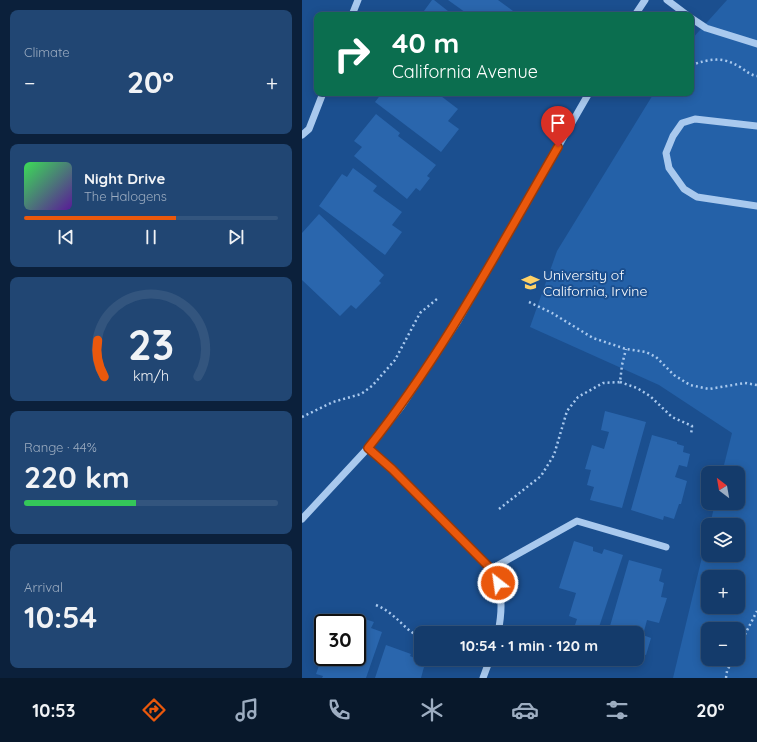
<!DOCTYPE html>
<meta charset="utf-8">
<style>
:root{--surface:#143b6b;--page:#214673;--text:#f1f3f6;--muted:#9dadc1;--line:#33557e;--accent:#ea580c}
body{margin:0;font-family:Quicksand,sans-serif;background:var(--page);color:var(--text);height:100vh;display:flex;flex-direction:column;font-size:15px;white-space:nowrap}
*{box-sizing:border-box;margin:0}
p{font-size:13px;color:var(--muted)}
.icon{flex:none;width:22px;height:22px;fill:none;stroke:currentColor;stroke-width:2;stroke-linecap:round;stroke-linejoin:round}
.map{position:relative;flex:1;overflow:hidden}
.panel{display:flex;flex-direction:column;gap:10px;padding:10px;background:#0b203b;width:302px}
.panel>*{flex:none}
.top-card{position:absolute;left:12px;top:12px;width:380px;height:84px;border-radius:8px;box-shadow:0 2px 10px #0003,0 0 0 1px var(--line);background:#0b6e4f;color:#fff;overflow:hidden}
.needle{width:26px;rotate:329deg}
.buttons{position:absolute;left:399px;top:466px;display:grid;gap:8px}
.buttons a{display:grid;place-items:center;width:44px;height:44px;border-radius:8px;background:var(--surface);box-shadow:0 2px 10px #0003,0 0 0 1px var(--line);font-size:20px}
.speed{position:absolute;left:12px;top:614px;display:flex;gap:8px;font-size:20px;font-weight:700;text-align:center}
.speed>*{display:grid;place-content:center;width:52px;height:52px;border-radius:50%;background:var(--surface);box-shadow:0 2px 10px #0003,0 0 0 1px var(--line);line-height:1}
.speed .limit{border:2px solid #111;border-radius:6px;background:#fff;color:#111}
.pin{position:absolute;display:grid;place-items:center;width:34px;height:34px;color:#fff;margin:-41px -17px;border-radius:50% 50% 50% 0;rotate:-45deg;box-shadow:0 0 4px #0007}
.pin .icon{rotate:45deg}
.me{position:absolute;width:44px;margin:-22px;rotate:330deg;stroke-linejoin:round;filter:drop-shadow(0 0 3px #0008)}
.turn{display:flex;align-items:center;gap:14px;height:84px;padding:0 12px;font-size:18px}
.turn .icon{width:52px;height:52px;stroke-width:2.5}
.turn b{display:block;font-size:28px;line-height:34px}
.big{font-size:30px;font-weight:700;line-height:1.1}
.panel .card{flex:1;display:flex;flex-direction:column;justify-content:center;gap:6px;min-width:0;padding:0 14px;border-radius:8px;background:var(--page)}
.panel .dial{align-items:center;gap:0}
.dial svg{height:104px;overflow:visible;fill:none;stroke:var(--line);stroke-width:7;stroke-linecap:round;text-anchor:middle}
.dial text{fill:var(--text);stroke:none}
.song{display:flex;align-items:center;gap:12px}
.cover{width:48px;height:48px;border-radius:6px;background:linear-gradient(135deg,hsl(130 70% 55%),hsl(270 70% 35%))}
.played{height:4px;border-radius:2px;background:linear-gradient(90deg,var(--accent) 60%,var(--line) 60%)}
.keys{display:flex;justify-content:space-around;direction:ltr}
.heat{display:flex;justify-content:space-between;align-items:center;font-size:22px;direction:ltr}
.charge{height:6px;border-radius:3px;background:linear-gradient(90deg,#34c759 44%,var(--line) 0)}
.trip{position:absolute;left:112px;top:626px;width:230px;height:40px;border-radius:8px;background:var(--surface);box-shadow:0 2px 10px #0003,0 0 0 1px var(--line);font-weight:700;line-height:40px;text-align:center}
.tab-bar{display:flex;height:64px;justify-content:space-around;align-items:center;background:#08182b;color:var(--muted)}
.tab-bar .icon{width:28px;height:28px}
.tab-bar .selected{color:var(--accent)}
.tab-bar b{font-size:18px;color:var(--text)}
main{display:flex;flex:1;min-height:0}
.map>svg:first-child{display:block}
.green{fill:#2461a8;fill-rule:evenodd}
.building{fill:#2a66ad}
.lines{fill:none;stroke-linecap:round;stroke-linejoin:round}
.path{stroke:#a9c9ee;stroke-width:2.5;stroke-dasharray:2 3;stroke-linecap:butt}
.minor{stroke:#a9c9ee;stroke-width:7}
.route-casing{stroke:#983908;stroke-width:10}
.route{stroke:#ea580c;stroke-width:7}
.labels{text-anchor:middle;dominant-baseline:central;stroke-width:4;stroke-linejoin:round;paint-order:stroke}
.poi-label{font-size:14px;fill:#fff;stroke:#1b4f8f;text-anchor:start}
</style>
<main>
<section class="panel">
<div class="card"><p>Climate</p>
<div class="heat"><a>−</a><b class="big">20°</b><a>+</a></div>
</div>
<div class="card">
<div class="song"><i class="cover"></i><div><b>Night Drive</b><p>The Halogens</p></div></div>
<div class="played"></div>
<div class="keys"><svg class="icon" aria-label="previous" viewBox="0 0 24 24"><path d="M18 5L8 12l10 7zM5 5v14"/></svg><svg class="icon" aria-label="pause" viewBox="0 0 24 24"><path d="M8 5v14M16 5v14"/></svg><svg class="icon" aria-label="next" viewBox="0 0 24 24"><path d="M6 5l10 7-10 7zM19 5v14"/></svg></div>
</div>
<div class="card dial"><svg viewBox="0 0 100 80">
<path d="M14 69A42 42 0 1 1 86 69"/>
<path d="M14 69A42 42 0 0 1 9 41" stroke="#ea580c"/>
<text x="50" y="56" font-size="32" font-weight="700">23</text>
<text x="50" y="72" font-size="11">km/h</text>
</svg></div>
<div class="card"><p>Range · 44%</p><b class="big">220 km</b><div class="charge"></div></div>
<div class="card"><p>Arrival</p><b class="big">10:54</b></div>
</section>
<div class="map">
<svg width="455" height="678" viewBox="0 0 455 678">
<rect width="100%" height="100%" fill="#1b4f8f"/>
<path class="green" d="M425,0H455V678H371L406,532V555H436V525H408L413,503H436V473H420L430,433L357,385L228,327L255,251L352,93H389V40ZM406,577H436V607H406ZM406,629H436V659H406Z"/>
<path class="building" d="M130,0H132L151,15H119Z
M146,0H196L215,14L167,15Z
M80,93H135L156,109L146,121L157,129L139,152L73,102Z
M74,114L98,133L96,136L134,165L125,176L128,178L118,191L114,188L105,199L52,156L60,147L52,141Z
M51,168L75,186L71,191L100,212L90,225L100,232L83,255L17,206L40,174L45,177Z
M17,214L82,275L77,281L79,283L54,309L49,305L38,316L0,280V233Z
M303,411L344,422L320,508L288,500L292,487L285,485L289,470L283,469L290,445L302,449L307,432L299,430Z
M350,435L375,442V444L382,446L381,452L388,454L385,467L377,465L373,477L385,481L379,504H377L372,519L362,516L361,520L329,510Z
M272,541L291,547V551L300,554L302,549L321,555L295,633H277L271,631L275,619L267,616L274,593L257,588Z
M327,560L360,569L357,581L362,583L359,597L365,598L357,623L345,620L341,635L349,638L344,655L335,652V633H306Z
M54,616L72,622L69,628L80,632L64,678H20L21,676L14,674L20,657H55V623H51Z
M84,645L109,654L108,656L115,659L114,664L122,667L119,678H73Z"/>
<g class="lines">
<path class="path" d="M389,65C408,59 420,56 438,67C444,71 448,75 455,76
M227,302L250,313L291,338L324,349L344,352L354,357L372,375L388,385L407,389L443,383L455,385
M318,382L335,388L348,396L370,417L390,426L389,435
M0,417L31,402L59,394L70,386L93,360L118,313L135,299
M197,509L239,476L252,455L265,411L276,397L301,383L318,382L320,365L324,349
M74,605C95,614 101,629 119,638
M436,648L455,611
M424,678L425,671L431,659"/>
<path class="minor" d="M365,0L385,15
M50,15L56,0
M333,15L343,0
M389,18L404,28L455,44
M455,126L393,119L380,123L371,136L364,153L367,168L382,189L395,197L455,206
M0,135L7,129L21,93
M66,448L90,469L192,572C200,596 201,607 196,633
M0,519L66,448L99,407L156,321L287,93
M189,569L275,521L364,547
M181,678L188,659"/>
</g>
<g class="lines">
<defs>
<path id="route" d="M196,583L192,572L90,469L66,448C141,354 196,250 256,147"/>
</defs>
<use href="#route" class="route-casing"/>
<use href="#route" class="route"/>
</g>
<defs>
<symbol id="university-bare" viewBox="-9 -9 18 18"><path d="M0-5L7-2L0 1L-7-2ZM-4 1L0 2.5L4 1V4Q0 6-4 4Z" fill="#ffd166" stroke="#1b4f8f" stroke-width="2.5" paint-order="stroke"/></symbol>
</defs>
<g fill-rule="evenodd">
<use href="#university-bare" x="216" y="270" width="25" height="25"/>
</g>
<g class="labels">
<g class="poi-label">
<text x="241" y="275">University of<tspan x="241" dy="16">California, Irvine</tspan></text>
</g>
</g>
</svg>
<div class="buttons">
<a><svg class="needle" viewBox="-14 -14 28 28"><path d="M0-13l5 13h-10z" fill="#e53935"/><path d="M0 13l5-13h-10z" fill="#9dadc1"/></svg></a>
<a><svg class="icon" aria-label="layers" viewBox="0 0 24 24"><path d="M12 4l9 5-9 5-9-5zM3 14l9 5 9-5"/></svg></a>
<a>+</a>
<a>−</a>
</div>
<div class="speed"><div class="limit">30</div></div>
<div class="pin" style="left:256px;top:147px;background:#d93025"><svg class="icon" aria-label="arrive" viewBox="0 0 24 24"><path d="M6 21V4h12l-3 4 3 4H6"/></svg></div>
<svg class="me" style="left:196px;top:583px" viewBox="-20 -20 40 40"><circle r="17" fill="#ea580c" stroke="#fff" stroke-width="3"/><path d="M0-11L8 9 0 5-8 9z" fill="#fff"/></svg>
<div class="trip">10:54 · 1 min · 120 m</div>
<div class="top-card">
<div class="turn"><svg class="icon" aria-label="right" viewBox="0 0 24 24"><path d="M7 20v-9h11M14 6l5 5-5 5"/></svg><div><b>40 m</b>California Avenue</div></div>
</div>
</div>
</main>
<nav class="tab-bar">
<b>10:53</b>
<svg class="icon selected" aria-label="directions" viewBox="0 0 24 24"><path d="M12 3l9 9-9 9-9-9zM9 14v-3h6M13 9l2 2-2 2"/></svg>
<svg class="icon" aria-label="music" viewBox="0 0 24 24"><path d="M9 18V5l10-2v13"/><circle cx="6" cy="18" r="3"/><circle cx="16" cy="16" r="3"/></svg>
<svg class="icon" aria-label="phone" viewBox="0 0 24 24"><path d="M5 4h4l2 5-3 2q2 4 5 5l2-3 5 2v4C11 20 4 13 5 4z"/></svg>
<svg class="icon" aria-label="climate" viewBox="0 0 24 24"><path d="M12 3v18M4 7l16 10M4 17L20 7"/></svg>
<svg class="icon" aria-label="car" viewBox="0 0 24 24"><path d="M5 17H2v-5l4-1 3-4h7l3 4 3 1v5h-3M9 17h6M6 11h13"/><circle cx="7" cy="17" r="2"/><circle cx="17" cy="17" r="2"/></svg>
<svg class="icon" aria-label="filters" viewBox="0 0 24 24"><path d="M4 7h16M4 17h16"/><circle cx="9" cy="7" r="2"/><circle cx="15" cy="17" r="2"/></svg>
<b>20°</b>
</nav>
